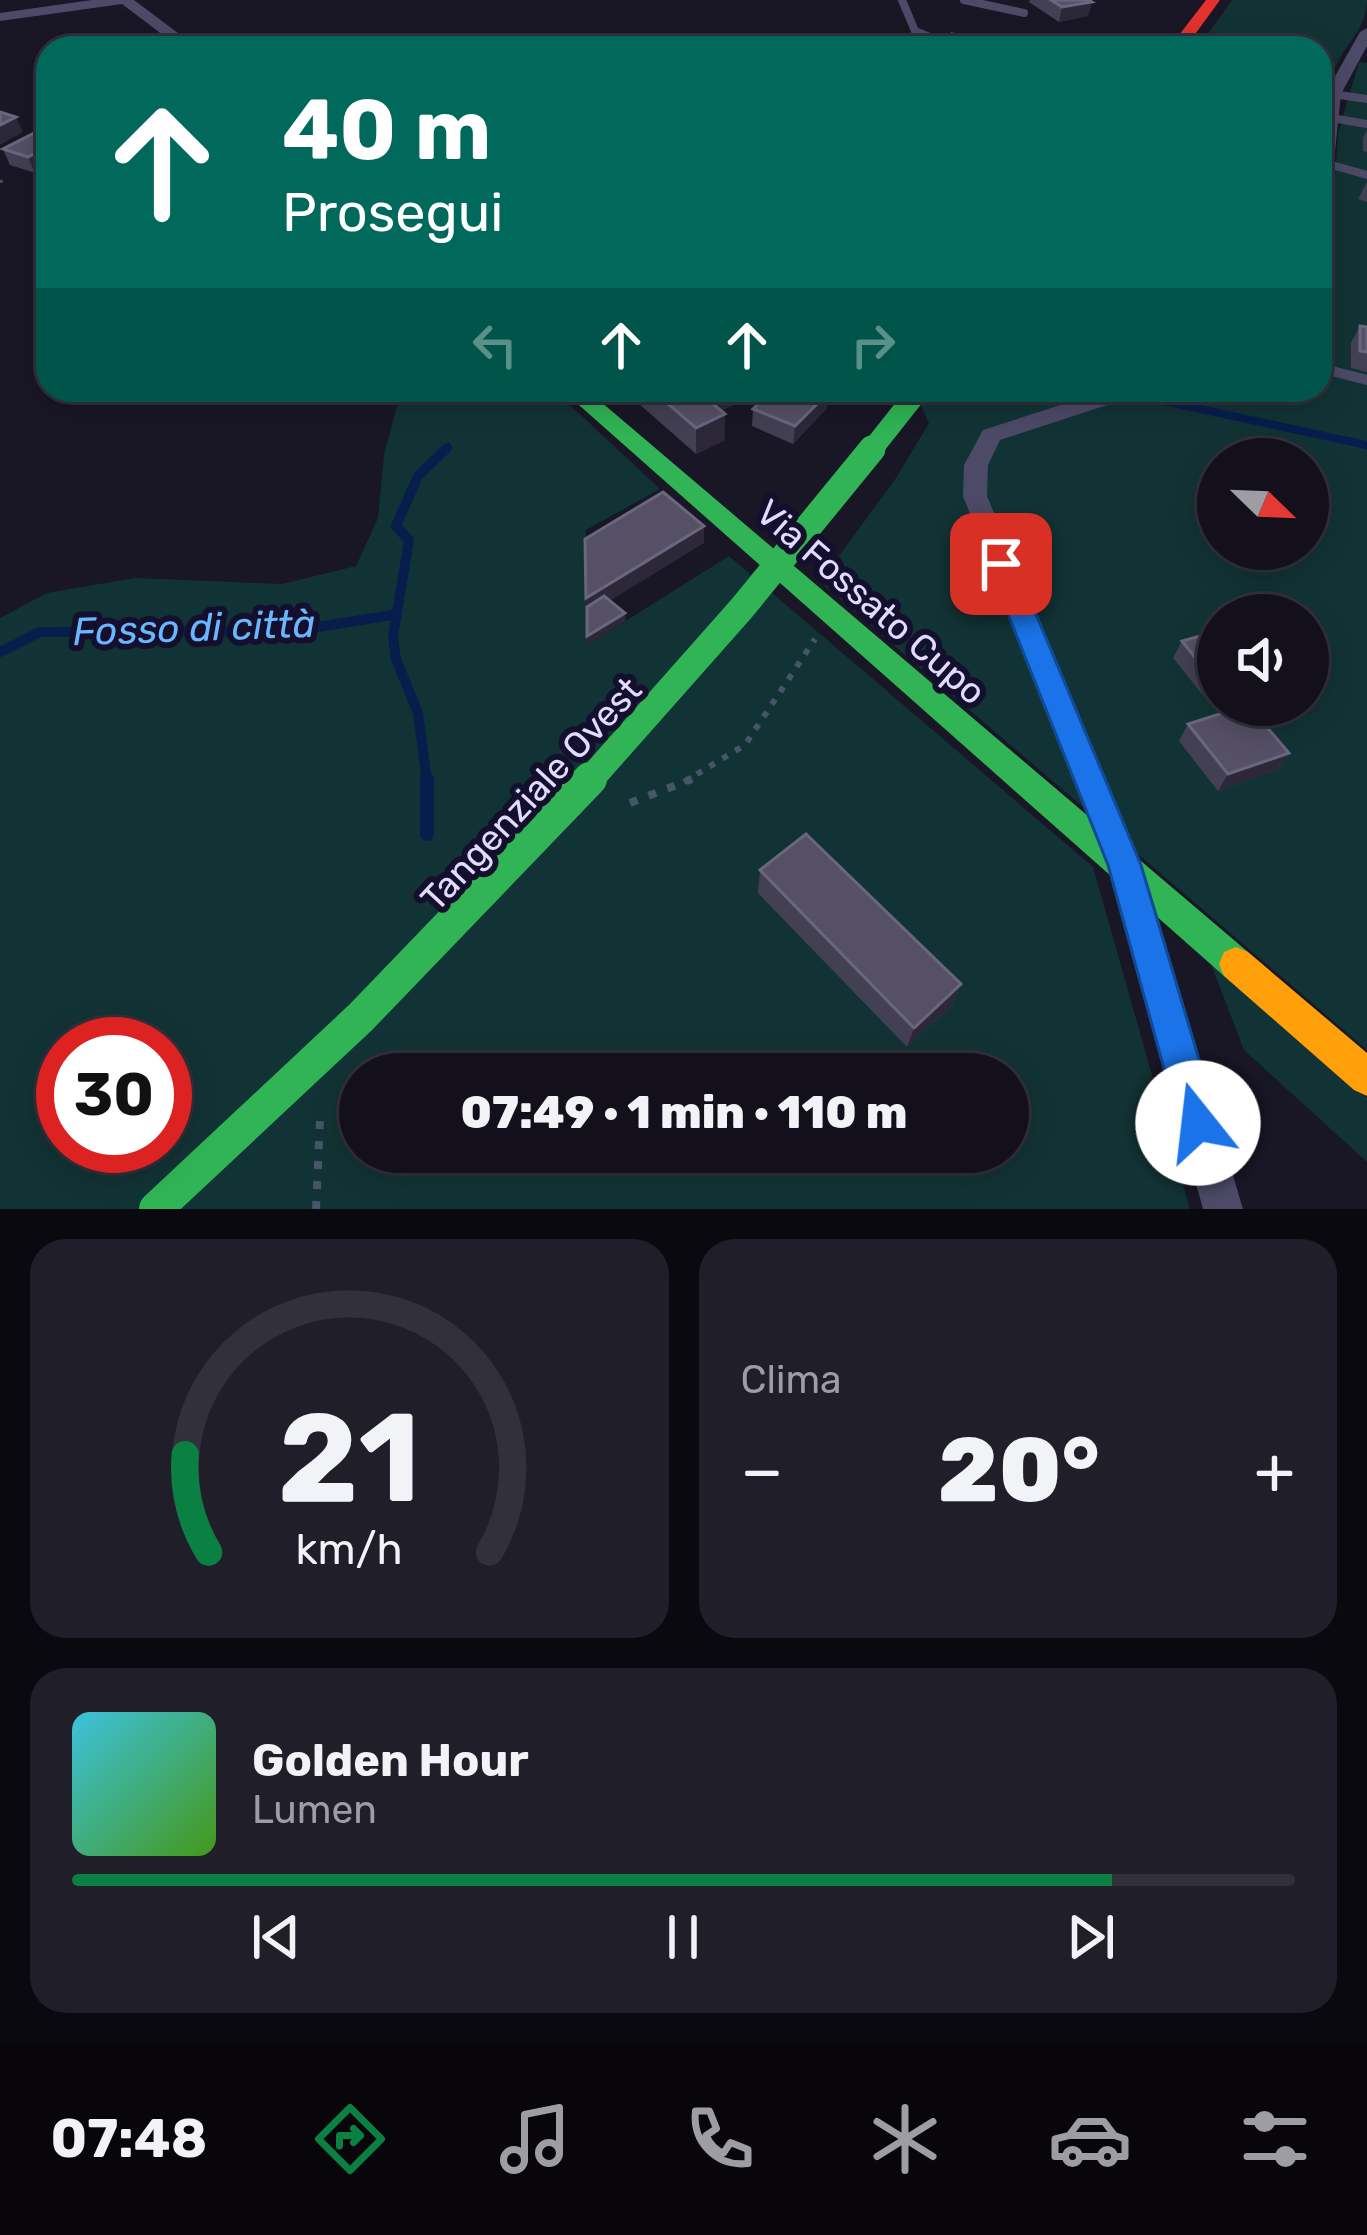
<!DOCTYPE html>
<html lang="it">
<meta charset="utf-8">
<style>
:root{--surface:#13101c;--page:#201e29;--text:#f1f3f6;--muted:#9d9da3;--line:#32303b;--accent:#0b8043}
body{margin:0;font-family:Rubik,sans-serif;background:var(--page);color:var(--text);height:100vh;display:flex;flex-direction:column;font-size:45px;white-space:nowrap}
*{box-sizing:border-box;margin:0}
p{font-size:39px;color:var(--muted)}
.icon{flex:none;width:66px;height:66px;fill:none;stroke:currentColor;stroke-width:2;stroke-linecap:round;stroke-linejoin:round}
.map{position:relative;height:1209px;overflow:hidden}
.panel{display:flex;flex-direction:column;gap:30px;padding:30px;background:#0a090f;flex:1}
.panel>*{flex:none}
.top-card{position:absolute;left:36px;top:36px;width:1296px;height:366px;border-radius:36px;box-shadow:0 6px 30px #0003,0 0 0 3px var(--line);background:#00695c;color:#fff;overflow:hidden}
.needle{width:78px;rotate:113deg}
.buttons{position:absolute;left:1197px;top:438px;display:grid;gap:24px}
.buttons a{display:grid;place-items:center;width:132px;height:132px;border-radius:50%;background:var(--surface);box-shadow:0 6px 30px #0003,0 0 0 3px var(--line);font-size:60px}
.speed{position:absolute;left:36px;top:1017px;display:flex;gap:24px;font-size:60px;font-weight:700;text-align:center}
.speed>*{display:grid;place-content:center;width:156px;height:156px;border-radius:50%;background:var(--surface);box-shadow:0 6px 30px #0003,0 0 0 3px var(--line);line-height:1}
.speed .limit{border:18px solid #d22;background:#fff;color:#111}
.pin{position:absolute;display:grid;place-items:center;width:102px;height:102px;color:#fff;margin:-51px;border-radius:24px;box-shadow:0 6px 18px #0006}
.me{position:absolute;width:132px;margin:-66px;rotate:344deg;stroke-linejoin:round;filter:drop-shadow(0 0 9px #0008)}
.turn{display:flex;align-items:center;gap:42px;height:252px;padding:0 48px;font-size:54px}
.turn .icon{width:156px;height:156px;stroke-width:2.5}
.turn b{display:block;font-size:84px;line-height:102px}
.lanes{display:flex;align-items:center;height:114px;padding:0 48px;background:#0003;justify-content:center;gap:60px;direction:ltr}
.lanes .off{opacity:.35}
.big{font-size:90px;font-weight:800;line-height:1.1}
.panel .tile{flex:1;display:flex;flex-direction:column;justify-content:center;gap:18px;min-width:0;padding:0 42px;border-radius:36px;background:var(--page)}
.panel .dial{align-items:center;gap:0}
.dial svg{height:312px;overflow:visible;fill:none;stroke:var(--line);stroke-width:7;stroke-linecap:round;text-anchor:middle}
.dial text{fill:var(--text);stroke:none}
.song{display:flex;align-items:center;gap:36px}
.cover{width:144px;height:144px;border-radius:18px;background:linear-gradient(135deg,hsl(190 70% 55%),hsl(100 70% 35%))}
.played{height:12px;border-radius:6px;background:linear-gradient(90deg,var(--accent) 85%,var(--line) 85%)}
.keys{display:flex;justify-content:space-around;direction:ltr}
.heat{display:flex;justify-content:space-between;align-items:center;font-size:66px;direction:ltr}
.panel .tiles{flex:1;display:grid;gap:30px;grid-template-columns:1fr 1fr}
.tile:last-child{grid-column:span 2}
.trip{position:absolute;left:339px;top:1053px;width:690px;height:120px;border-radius:60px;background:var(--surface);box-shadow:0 6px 30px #0003,0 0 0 3px var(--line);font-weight:800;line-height:120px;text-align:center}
.menu{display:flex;height:192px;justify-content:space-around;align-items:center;background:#08060b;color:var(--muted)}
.menu .icon{width:84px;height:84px}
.menu .active{color:var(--accent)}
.menu b{font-size:54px;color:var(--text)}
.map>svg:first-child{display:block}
.green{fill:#123335;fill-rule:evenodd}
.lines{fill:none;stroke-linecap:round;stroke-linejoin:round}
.stream-far2{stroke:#071e4c;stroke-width:8}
.stream-far1{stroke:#071e4c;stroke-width:10}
.stream{stroke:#071e4c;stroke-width:14}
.path-far2{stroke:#465567;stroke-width:3;stroke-dasharray:3 6;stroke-linecap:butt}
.path-far1{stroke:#465567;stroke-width:6;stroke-dasharray:6 9;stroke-linecap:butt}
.path{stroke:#465567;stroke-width:8;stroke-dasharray:8 12;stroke-linecap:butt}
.lane-far1{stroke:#4c4a67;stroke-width:8}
.lane{stroke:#4c4a67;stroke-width:10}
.street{fill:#4c4a67;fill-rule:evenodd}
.fast{fill:#30b455;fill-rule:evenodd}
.slow{fill:#ff9f0a;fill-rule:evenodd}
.jam{fill:#e5322d;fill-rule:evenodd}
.fast-bridge-far2{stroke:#30b455;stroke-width:21}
.fast-bridge-far1{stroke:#30b455;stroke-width:27}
.fast-bridge{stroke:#30b455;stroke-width:34}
.wall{fill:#444054}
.shaded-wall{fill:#2c283a}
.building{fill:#555066;stroke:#6a667e;stroke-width:3}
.route{fill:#1a73e8;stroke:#114b97;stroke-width:3}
.labels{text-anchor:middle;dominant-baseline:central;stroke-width:12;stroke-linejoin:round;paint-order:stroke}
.street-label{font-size:36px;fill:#e0dbff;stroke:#140f2d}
.water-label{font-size:39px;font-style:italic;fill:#69b7ff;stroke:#140f2d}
</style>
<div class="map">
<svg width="1367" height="1209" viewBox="0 0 1367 1209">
<rect width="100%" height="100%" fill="#191626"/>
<path class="green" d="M1232,0H1367C1367,27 1350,38 1338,62C1327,81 1323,98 1320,119V48H1198Z
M1359,62L1367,63V1050L820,582L896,478L929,423L920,404L848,390H1320V241L1333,207L1338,133ZM1218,459H1308V549H1218ZM1218,615H1308V705H1218Z
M392,390H554L660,489L586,530L589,644L729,556L1093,867L1190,1209H0V618L47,593L135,578L282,584L356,566L378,518L384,455L399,398ZM63,1044H165V1146H63ZM360,1074H1008V1152H360Z
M1209,959L1367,1098V1162L1244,1050Z"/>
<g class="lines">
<path class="stream-far2" d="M944,390L983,396L1061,390
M1112,390L1367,445
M443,452L448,447"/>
<path class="stream-far1" d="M0,652L40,632L294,631L392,615
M427,782L418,713L396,659L393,637L409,540L396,526L418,476L446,449"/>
<path class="stream" d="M427,834V779"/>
<path class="path-far2" d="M0,182L7,178"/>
<path class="path-far1" d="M684,782L745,745L815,639"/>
<path class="path" d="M630,803L692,779
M316,1209L320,1120"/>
<path class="lane-far1" d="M902,0L915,31L932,38
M964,0L1024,13
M1333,94L1367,99
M1332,118L1367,124
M1328,164L1367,175"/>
<path class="lane" d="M1320,368L1367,380"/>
<path class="street" d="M92,0H134L198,48H180L122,4L0,21V13Z
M1367,28V46L1341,94L1329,209L1320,215L1325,94L1360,32Z
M1107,390H1141L1138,395L1000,440L988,465L987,496L1140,865L1243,1209H1203L1108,865L963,496L964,465L983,430Z"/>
<path class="fast" d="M562,390H587L1248,952L1253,964L1248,976L1236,981L1224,976Z"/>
<path class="slow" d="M1236,947L1248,952L1367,1053V1096L1354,1090L1224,976L1219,964L1224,952Z"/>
<path class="jam" d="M1206,0H1220L1185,48H1169Z"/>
<path class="fast-bridge-far2" d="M870,452L919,390"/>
<path class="fast-bridge-far1" d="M588,782L742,608L872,449"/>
<path class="fast-bridge" d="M156,1209L361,1017L590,779"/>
</g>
<path class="wall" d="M1030,0H1089L1092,2L1088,16L1059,22L1029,2Z
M48,126L35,173L10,165L3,149Z
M1367,130V152L1363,151V138Z
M1367,182V202L1358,199Z
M1360,326L1367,327V372L1351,368V343Z
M637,390H737V403L721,411L725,414V440L696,454L637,402Z
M829,392L826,409L793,444L752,426L753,409Z
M1218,631V702L1210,704L1173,658L1182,641Z
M1188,724L1289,753L1278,769L1218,791L1179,741Z
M760,870L961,984L952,1005L907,1047L758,893Z"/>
<path class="shaded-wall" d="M1092,2L1088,16L1059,22L1062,7Z
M16,117L23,132L0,145V125Z
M48,146V166L35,173L28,157Z
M712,390H737V403L701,420L702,395Z
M829,392L826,409L793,444L795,426Z
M725,414V440L696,454V428Z
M704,526V543L587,615L586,598Z
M625,613L626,621L588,645L587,636Z
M1218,689V702L1210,704Z
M1289,753L1278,769L1218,791L1228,774Z
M961,984L952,1005L907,1047L914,1028Z"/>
<path class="building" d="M1051,0H1089L1092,2L1062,7Z
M952,34L979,39L972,48H959L945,43Z
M0,112L16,117L0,125Z
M48,126V146L28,157L3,149Z
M1360,326L1367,327V352L1360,351Z
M652,390H712L702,395L725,414L696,428Z
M773,390H824L829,392L795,426L753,409Z
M663,492L704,526L586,598L585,539Z
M604,596L625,613L587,636V607Z
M1218,631V686L1182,641Z
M1248,705L1289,753L1228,774L1188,724Z
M806,834L961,984L914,1028L760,870Z"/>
<path class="route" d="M1001,555L1015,564L1141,865L1218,1123L1212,1137L1198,1142L1185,1137L1179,1123L1108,865L988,564Z"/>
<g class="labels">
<g class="street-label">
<text transform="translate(871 602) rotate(41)">Via Fossato Cupo</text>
<text transform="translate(531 794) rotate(-47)">Tangenziale Ovest</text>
</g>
<g class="water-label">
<text transform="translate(194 628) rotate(-2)">Fosso di città</text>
</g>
</g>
</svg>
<div class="buttons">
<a><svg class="needle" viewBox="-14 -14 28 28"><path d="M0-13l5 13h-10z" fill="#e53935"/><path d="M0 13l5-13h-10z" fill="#9d9da3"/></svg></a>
<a><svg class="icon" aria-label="sound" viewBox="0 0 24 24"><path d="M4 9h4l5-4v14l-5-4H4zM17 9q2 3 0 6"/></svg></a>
</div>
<div class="speed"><div class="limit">30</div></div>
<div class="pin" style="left:1001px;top:564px;background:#d93025"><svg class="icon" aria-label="arrive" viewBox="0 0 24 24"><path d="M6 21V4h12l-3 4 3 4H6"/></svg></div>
<svg class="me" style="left:1198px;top:1123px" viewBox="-20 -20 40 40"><circle r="19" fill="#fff"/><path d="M0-13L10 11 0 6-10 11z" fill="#1a73e8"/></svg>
<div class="trip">07:49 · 1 min · 110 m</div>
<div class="top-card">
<div class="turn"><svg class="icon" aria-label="ahead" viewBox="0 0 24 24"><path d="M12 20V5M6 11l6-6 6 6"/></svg><div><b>40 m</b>Prosegui</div></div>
<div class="lanes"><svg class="icon off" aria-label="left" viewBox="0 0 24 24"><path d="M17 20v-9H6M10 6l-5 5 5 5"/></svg><svg class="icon" aria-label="ahead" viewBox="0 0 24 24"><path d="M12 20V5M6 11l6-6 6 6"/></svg><svg class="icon" aria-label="ahead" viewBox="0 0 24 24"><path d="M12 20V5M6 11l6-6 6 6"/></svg><svg class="icon off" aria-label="right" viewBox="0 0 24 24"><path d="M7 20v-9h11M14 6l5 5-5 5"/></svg></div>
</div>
</div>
<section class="panel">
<div class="tiles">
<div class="tile dial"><svg viewBox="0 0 100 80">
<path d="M14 69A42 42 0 1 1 86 69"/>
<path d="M14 69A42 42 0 0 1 8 44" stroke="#0b8043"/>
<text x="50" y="56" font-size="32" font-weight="700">21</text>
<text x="50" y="72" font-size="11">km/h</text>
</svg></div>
<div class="tile"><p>Clima</p>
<div class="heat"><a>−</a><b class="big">20°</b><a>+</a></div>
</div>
<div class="tile">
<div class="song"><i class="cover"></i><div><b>Golden Hour</b><p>Lumen</p></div></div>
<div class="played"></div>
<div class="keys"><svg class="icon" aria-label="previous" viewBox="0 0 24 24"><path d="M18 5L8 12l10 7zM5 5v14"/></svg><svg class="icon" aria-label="pause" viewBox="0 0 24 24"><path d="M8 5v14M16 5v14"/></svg><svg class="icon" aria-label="next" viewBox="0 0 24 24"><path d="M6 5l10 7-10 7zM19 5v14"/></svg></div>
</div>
</div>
</section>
<nav class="menu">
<b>07:48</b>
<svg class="icon active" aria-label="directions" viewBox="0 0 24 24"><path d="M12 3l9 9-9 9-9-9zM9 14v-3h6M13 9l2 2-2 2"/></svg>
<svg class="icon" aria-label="music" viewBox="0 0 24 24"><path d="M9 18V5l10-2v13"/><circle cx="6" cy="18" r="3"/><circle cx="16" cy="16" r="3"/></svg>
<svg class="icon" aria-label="phone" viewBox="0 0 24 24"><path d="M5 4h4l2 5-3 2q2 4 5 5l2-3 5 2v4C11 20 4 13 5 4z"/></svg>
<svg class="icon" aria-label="climate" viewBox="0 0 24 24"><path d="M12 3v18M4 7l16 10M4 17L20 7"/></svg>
<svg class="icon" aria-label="car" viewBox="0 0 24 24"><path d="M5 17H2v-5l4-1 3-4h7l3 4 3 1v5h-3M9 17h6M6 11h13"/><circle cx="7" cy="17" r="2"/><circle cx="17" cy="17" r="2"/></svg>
<svg class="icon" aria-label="filters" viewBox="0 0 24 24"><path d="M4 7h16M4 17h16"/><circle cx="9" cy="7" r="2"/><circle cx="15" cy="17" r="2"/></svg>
</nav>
